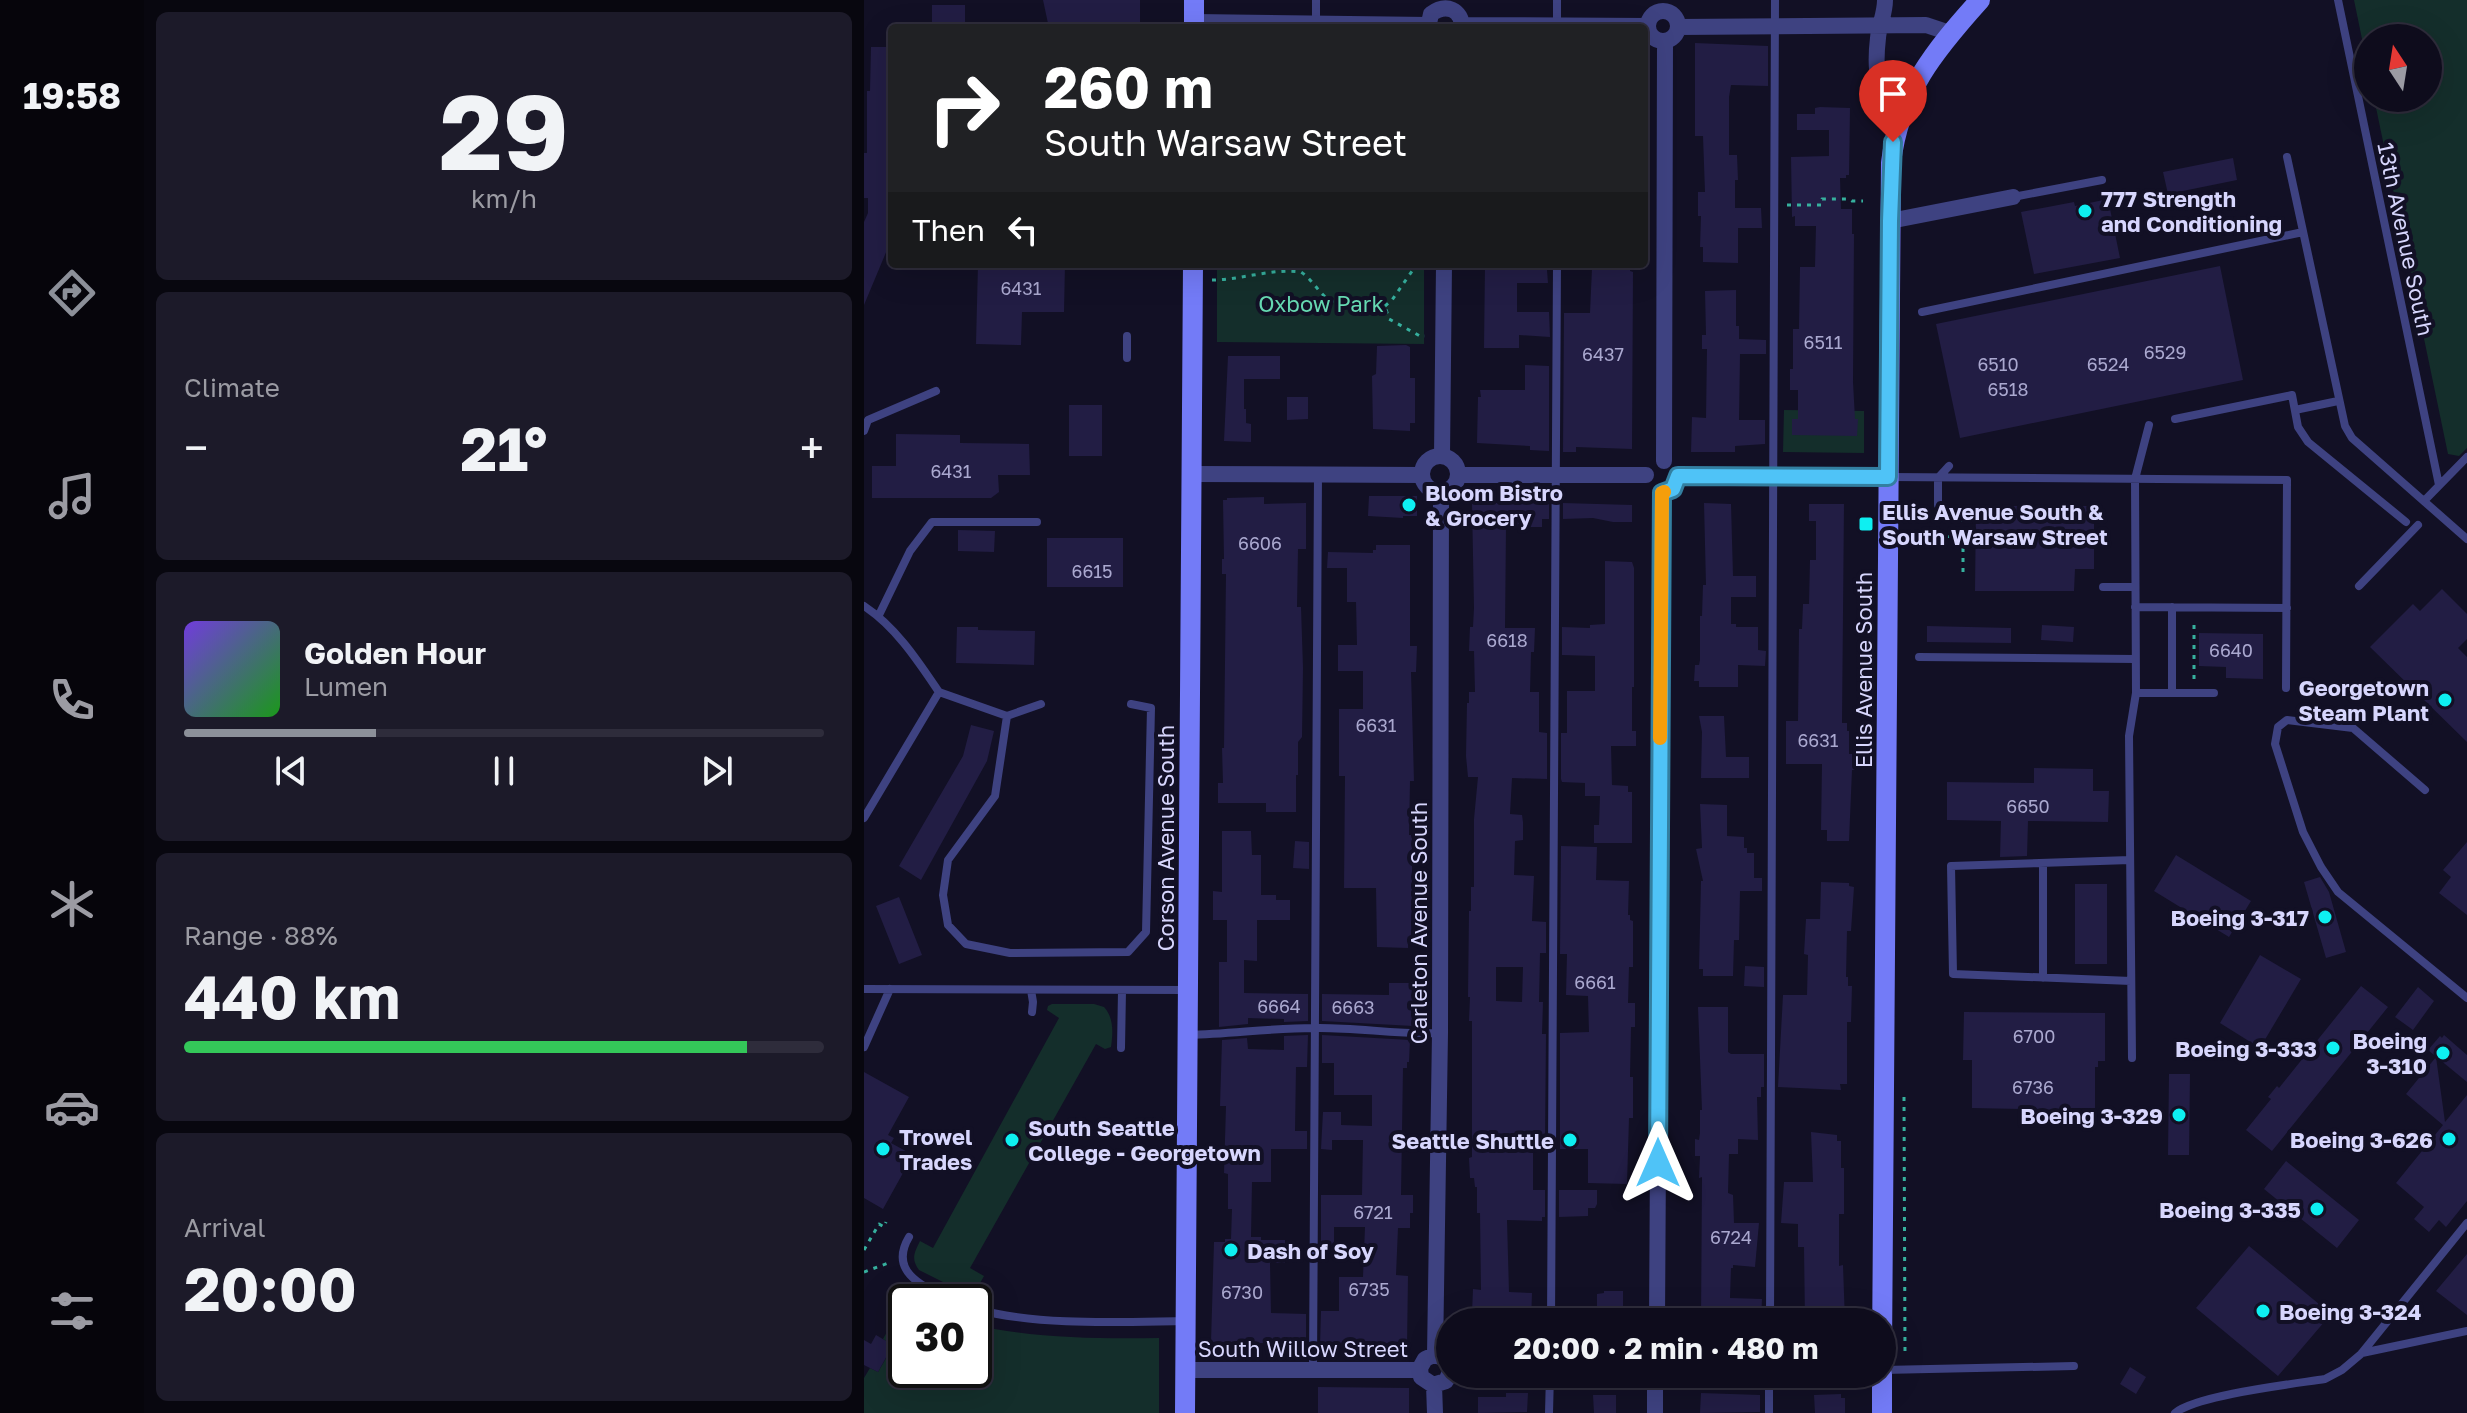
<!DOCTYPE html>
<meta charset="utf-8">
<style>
:root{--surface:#0e0c1c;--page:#1c1a29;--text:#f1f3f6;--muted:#9b9ba3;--line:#2e2c3b;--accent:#8c9099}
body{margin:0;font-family:"Golos Text",sans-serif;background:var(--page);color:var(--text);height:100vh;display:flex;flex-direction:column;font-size:30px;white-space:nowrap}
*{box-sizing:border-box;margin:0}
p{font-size:26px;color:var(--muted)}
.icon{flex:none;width:44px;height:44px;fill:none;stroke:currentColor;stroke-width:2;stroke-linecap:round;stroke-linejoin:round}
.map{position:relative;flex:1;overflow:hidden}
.panel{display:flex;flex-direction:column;gap:12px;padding:12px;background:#08070f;width:720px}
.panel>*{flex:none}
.top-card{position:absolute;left:24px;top:24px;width:760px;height:244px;border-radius:8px;box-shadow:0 8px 32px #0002,0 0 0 2px var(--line);background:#202124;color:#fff;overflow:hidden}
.needle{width:52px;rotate:348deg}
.tools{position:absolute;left:1490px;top:24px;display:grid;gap:16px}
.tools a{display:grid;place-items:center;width:88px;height:88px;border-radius:50%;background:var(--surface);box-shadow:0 8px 32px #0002,0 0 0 2px var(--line);font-size:40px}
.speed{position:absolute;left:24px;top:1284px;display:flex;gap:16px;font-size:40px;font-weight:700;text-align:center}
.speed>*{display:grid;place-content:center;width:104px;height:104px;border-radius:50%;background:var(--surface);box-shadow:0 8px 32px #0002,0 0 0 2px var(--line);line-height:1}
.speed .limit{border:4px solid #111;border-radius:12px;background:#fff;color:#111}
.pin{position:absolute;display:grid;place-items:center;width:68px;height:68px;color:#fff;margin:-82px -34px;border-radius:50% 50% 50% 0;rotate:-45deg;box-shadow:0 0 8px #0007}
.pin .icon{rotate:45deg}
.me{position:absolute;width:88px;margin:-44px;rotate:0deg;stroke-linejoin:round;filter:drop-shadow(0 0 6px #0008)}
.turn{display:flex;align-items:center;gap:28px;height:168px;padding:0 24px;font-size:36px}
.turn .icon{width:104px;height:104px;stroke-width:2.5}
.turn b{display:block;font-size:56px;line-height:68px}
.then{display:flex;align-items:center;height:76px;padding:0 24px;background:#0003;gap:16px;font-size:30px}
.big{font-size:60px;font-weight:700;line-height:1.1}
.panel .tile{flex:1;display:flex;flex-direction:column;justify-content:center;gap:12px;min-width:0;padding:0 28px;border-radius:12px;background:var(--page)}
.panel .dial{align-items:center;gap:0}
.dial b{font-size:104px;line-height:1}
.song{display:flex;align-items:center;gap:24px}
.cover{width:96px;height:96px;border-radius:12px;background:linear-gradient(135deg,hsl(260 70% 55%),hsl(120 70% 35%))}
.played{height:8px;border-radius:4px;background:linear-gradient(90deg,var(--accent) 30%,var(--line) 30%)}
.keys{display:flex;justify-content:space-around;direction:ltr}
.heat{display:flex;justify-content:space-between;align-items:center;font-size:44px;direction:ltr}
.charge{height:12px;border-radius:6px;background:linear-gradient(90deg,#34c759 88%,var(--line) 0)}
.trip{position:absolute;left:572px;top:1308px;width:460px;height:80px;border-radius:40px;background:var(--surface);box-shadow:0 8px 32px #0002,0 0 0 2px var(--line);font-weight:700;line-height:80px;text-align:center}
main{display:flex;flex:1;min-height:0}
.menu{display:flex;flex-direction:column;width:144px;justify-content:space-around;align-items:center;background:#06050b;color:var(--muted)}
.menu .icon{width:56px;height:56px}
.menu .selected{color:var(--accent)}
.menu b{font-size:36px;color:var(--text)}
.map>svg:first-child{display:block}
.green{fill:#142e2b}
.building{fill:#221d44;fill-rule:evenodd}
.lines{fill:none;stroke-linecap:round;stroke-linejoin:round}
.path{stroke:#36b09e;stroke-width:3;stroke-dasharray:4 6;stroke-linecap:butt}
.lane{stroke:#3e4281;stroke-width:8}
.street{stroke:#3e4281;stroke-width:16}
.secondary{stroke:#737bf7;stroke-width:20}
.route-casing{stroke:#337fa1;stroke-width:20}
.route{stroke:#4fc3f7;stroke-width:14}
.slow{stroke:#f59e0b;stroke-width:14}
.poi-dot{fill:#0eeff1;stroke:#121025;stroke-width:3}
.labels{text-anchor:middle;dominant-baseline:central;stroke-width:8;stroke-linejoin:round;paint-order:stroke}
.number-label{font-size:18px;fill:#aaa8cf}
.poi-label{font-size:22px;font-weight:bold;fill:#d7d6fd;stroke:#121025;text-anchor:end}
.street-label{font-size:22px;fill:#d7d6fd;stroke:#121025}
.park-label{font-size:22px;fill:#66d9b2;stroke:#121025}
</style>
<main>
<nav class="menu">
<b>19:58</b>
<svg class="icon selected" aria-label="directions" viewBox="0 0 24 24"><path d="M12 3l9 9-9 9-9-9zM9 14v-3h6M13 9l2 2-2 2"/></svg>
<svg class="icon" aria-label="music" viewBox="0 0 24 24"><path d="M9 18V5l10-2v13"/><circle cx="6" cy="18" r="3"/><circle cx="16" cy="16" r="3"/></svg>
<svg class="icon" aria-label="phone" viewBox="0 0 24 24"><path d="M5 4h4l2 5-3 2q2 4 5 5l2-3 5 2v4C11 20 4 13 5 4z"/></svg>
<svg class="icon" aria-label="climate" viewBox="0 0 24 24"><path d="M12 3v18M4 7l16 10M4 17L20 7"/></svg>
<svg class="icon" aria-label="car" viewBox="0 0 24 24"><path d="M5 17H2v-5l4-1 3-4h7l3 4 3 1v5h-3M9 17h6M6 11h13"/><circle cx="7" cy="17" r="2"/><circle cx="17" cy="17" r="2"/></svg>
<svg class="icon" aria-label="filters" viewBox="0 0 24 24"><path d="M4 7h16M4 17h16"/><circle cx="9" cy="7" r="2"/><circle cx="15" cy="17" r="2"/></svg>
</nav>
<section class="panel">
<div class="tile dial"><b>29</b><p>km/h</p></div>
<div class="tile"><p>Climate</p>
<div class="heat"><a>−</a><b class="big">21°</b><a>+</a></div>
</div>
<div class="tile">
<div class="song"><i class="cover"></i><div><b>Golden Hour</b><p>Lumen</p></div></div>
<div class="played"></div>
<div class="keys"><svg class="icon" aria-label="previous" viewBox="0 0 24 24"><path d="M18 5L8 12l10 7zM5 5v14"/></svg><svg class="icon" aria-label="pause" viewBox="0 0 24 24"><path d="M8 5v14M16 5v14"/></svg><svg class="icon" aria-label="next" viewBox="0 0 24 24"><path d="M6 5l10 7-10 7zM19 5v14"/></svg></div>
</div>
<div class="tile"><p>Range · 88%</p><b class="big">440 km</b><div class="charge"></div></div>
<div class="tile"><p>Arrival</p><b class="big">20:00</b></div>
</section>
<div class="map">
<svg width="1603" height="1413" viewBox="0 0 1603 1413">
<rect width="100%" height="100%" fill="#121025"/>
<path class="green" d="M1490,0H1603V448L1595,456L1584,454L1510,98H1564V38H1504V68Z
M353,264H560V344L353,342Z
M920,410L1000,411V453L919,452Z
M188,1004H230L240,1007C250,1018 249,1033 247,1047L241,1049L232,1044L106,1268L120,1276C115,1285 112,1292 101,1293L55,1270C47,1259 50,1253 56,1241L69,1248L195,1018L183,1010L184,1006Z
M41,1300L43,1302L42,1370H110V1325C171,1338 233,1339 295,1338V1413H0V1378L6,1368L14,1372L29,1346L19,1339Z"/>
<path class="building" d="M179,0H276V28H185Z
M68,5H101V28H68Z
M831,43L904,46V86L867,85L865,97V155H873L874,180H871V208H897L898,228H874V263L839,262V247H836L837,216H834V192H841L839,136H831Z
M7,47H28V238L0,305V222L4,213V198H0V153H3V91H6Z
M956,107L986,108L985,175H982V178H976L977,209H988V234H990L989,382L991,419H994L993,436L928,435V419H934V390H926V369H929V329H935L936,267H951L952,226H931V216L928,217L927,157L965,156V130H933V114H951V108Z
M1369,158L1373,180L1304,194L1299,172Z
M1244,199L1256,258L1170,274L1157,212L1210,202L1211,206Z
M114,264H201L200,312H158L157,345L112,344Z
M621,264H666V270H683L684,283H653V312H685L686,337L655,335V348H620Z
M731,264L766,265V271L769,272L768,449L712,447V452H699L700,313H726L728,268H731Z
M1356,266L1379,380L1096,438L1072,324Z
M872,290V326H875V339L902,340V354H876L875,420H901V444L871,446V452H827L828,417L842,418L843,349H838V335H842L841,291Z
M542,345L546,347V378H551V423H546V431L509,429L508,376L512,374L513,346Z
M364,356H416V379H380V409H382V423L387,424V442L360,441Z
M661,365L685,366V451L666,450V446L613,443L614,397H617L616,390H661Z
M423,397H444V419L423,420Z
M205,405H238V456H205Z
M32,434L96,435V443L165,444L166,475H134L135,492L127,498H8V466H32Z
M505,496H553V516H539V518L504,516Z
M400,497V504L442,503V549H434L433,607H437L439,668L438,737L434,742V775H432V812H402V803H354V783H359L358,748H360L362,574H358V559H360L359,500H363V498Z
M608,503H685V519H678V527H642L641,628H671L670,652H667L666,692H675V732L683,733V779L648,778L646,814L658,815L659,822V840L651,841L650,875L670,876L668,921L682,922V953H676L675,1002H679L678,1034H682L681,1141H669V1190H681V1217H678V1221L643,1220L645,1292L668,1293L667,1322H620V1313H608L609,1289L617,1290L616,1213H613V1187H611L610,1178H606L605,1158L608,1157V1021H605L606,997H604L605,911H607V887H610V819L614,777H604L602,756L603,703H605V692H611L610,651H605L606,627H609L610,608ZM632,967H659L658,1002L632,1001Z
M699,503L768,505V522H749L729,518L699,519Z
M840,503L867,504L869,576H892V597H867V624H872V627H894V650L902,651L901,666L874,665V687H835V681H830L831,665H835L836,660V616H838L839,585H842Z
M945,504H980L978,723H983V731H985V754H991V770H988L985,841H963V830H957L958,764H922V721H934L935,629H938L939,604H945L946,560H952V521H945Z
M1112,506H1230V569H1211L1210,591H1111Z
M94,530L131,531L130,552L94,551Z
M183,538H259V587H183Z
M512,545H546V646H553L552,672H547L550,781H546L545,835H548V902L547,939L544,938V948L513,947L512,888H480L481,776H475V709H499V671H474V645H493L492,602H483V568H463L464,552L509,553V550H512Z
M741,561L768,562L770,568V687H768V731H772V746H747L748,785L764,786V792H768V843H730V825H735L736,796H721V783L698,782L697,779V733H703V691H731V656L698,655V627L726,628V625L741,624Z
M1578,589L1603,614V639L1594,648L1603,657V742L1506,647L1549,604L1556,611Z
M1178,625L1210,627L1209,642L1177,640Z
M1063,626L1147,628V643L1063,642Z
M93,627H114V630L171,631L170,665L92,663Z
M1335,633L1399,634V679L1362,678V667L1335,666Z
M835,716H860L862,757H885V778H837L838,732Z
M107,725L130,731L123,761L57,880L35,866L99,756Z
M1170,768L1229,769V791H1245L1244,822L1164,821L1163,856L1136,857L1137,821L1083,820V782L1170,783Z
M836,804L863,805V836L880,837V848H883V853H890V878H898V891H876L875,940H870L869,976H839V969H835L837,881H839L832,849L838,848Z
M358,831H387L388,855H397V895H412V900H426V920H393V961L380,960V993L444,994V1021L420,1022V1019L384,1018V1024L355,1027V962H363V920H349V891L358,892Z
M431,841L445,842V869L429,868Z
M1603,842V915L1575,893L1587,877L1579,870Z
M697,846L733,847L732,880L765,881L764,915H766V920L769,921V967H765L764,1003H771V1027H767L766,1077H769V1118H765L763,1184L724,1183V1149H696V1033L725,1032L724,996L702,995L703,954H696Z
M1312,855L1387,901L1365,937L1290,891Z
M1456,877L1465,892L1482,952L1462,958L1440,882Z
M957,882L985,883V886L990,887L987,931H983L982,977H984V986H988L987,1022H983V1084H976L977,1090L914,1087L919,995H943L944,955L940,954L942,919H956Z
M1211,884H1243V964H1211Z
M35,897L58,955L35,964L12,906Z
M1396,955L1437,979L1396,1048L1356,1023Z
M881,966L900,967V987L880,986Z
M525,983H550L549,1026L458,1021V994L525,995Z
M1497,986L1524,1007L1408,1151L1382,1130L1407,1099L1404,1097L1413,1086L1415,1088Z
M1554,987L1570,1001L1549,1030L1531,1017Z
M834,1007H864V1052L867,1054H900V1087H897V1097H893L894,1140L874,1139V1154H865L864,1193L869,1195L870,1223H895L891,1267L869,1265V1268H867L866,1298L898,1299L897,1318L870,1317V1322H837L838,1177L835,1178L836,1156H831V1139L835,1140L836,1133V1110H838Z
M1100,1012L1241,1013V1061H1234V1067H1231V1108H1203V1110L1108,1108V1060H1099Z
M444,1035L443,1067H432L431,1131H443V1149H407V1182H388L387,1237H397V1240H421V1263H406L407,1313L442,1314V1340L398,1343L347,1342L350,1242H361V1239H367L368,1209H364V1174L360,1173L362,1106H356L358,1040L383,1038L384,1049L420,1050V1036Z
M458,1035L546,1040L545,1062H543V1068H539L537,1195H549V1213H546V1228H534L532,1275L544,1276L543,1347L456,1346L457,1311H475V1277H499L501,1227H470V1248H457V1195H498L499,1140H468V1150L457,1149L459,1112H477V1125L508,1126V1095H470V1063H458Z
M1580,1035L1603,1055V1082L1564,1050L1576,1036L1578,1038Z
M1572,1057L1581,1122L1603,1095V1201L1582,1227L1575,1220L1565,1232L1550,1219L1560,1207L1532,1183L1579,1125L1542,1094Z
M0,1072L45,1097L24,1135L30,1138L27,1143L49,1155L19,1209L0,1198Z
M1305,1074H1326L1325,1155H1304Z
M947,1132L973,1135V1141H977V1168H980V1214H975V1266L979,1265L981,1322H941L940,1247H934V1224L917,1223L920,1182H949Z
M1422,1161L1495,1220L1473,1248L1400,1189Z
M695,1190H733V1204L731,1208H724V1216L695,1217Z
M1385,1246L1467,1314L1414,1376L1332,1308Z
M1603,1254V1315L1572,1291Z
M740,1291H759V1322H733V1294L740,1293Z
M12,1335L29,1345L14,1372L0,1365V1340L7,1344Z
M1266,1367L1282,1377L1272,1394L1256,1384Z
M454,1387L545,1388V1413H454Z
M642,1393H664L663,1412L614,1413V1397H642Z
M837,1393L896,1395V1412L836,1413Z
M977,1394V1398H981V1413H951L950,1395Z
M729,1395H752V1413H730Z"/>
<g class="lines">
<path class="path" d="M923,205H957L958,199H985L988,201H999
M348,280C377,280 408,268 437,272C448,279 454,292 464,299C482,309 503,296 521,306L525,319L556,336H561
M521,306L528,300L553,264
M1074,536L1099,537
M1099,572V511
M1330,679V619
M1040,1097L1041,1357
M0,1250L15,1224L20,1227L22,1222
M0,1272L27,1262"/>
<path class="lane" d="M693,0V27
M1474,0L1575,485
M452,22V0
M1423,157L1481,426L1488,438L1603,539
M1149,197L1238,180
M1058,312L1439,232
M263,336V358
M1431,410L1474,401
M1311,419L1428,395L1434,427L1444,442L1542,522
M0,431L4,420L72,391
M1025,477L1423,480L1422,688
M1560,501L1603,457
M1074,505V478L1085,466
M1495,586L1554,525
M1239,587H1271
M0,606C32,627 54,661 75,692L0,818
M1271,607L1423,608
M15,615L46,551L68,522H173
M1055,657L1271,659
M75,692L143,716L177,704
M1272,693H1350
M1308,693V607
M143,716L131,796L84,860L79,895L84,925L102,944L146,953L264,952L282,932L287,708L267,704
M1561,790L1489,728L1423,720L1414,727L1411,744L1439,832L1457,867L1474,892L1603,998
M1266,860L1087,866L1089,974L1267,981
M1179,978V863
M0,989L323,990
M167,990L169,1002L168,1012
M325,1035C367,1034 408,1028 450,1028C492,1027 534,1035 576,1033
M0,1047L26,989
M257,1048L258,991
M1268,1058L1265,736L1272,693L1271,479L1285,425
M45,1237C23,1274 63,1288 91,1302
M110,1309C178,1326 252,1322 321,1321
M687,1322L693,264
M906,1322L911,0
M1498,1353L1603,1331
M449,1369L454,475
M1019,1370L1210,1366
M685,1413L686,1374
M905,1413V1374
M1311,1413C1333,1395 1429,1384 1461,1379L1478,1370L1497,1354L1603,1223"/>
<path class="street" d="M1021,0C1021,14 1015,25 1014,38C1010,72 1013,92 1036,116
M784 26a15 15 0 1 1 30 0a15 15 0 1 1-30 0Z
M330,22L564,25
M599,25L784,26
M814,27L1062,25L1086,33
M564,28L567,14C582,3 598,9 598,28
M1026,221L1149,197
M578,456L580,264
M558 474a18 18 0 1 1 36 0a18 18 0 1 1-36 0Z
M800,461L801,41
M327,474L558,475
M594,475H782
M814,476L1024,477
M793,1322L798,493
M571,1355L576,1033L577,492
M586,1368L580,1358L570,1355L561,1359L556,1368L557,1377L569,1385L582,1381L586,1372
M322,1370H556
M777,1374C785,1386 797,1386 805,1374
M791,1383V1413
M570,1385L571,1413"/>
<path class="secondary" d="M330,28V0
M1018,1351L1027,163C1035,93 1071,50 1116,0
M1018,1374V1413
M321,1413L329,264"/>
</g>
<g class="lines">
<defs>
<path id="route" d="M794,1163L798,493L809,489L814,476L1024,477L1026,221L1029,142"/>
</defs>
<use href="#route" class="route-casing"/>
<use href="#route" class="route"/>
<path class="slow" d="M796,738L798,493L800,492"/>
</g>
<g class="poi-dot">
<circle cx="1221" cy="211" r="8"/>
<circle cx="545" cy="505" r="8"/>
<rect x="994" y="516" width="16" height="16" rx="4"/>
<circle cx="1581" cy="700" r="8"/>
<circle cx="1461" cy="917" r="8"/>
<circle cx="1469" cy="1048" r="8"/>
<circle cx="1579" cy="1053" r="8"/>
<circle cx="1315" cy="1115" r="8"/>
<circle cx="1585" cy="1139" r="8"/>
<circle cx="148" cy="1140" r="8"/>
<circle cx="706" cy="1140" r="8"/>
<circle cx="19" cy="1149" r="8"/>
<circle cx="1453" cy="1209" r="8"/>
<circle cx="367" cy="1250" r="8"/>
<circle cx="1399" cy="1311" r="8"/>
</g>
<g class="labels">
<g class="number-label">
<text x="157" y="288">6431</text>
<text x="959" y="342">6511</text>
<text x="1301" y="352">6529</text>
<text x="739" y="354">6437</text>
<text x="1134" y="364">6510</text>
<text x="1244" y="364">6524</text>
<text x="1144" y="389">6518</text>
<text x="87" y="471">6431</text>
<text x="396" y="543">6606</text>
<text x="228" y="571">6615</text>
<text x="643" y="640">6618</text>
<text x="1367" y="650">6640</text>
<text x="512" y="725">6631</text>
<text x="954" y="740">6631</text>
<text x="1164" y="806">6650</text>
<text x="731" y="982">6661</text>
<text x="415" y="1006">6664</text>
<text x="489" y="1007">6663</text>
<text x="1170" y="1036">6700</text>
<text x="1169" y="1087">6736</text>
<text x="509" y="1212">6721</text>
<text x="867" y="1237">6724</text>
<text x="505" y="1289">6735</text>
<text x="378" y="1292">6730</text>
</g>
<g class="poi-label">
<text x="1237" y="198" text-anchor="start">777 Strength<tspan x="1237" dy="25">and Conditioning</tspan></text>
<text x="561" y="492" text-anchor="start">Bloom Bistro<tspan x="561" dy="25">&amp; Grocery</tspan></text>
<text x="1018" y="511" text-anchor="start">Ellis Avenue South &amp;<tspan x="1018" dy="25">South Warsaw Street</tspan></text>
<text x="1565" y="687">Georgetown<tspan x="1565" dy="25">Steam Plant</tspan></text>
<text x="1445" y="917">Boeing 3-317</text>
<text x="1563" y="1040">Boeing<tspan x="1563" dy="25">3-310</tspan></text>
<text x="1453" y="1048">Boeing 3-333</text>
<text x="1299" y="1115">Boeing 3-329</text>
<text x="164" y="1127" text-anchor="start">South Seattle<tspan x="164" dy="25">College - Georgetown</tspan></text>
<text x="35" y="1136" text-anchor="start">Trowel<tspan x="35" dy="25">Trades</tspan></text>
<text x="1569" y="1139">Boeing 3-626</text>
<text x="690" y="1140">Seattle Shuttle</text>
<text x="1437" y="1209">Boeing 3-335</text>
<text x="383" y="1250" text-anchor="start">Dash of Soy</text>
<text x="1415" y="1311" text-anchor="start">Boeing 3-324</text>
</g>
<g class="street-label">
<text transform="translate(1542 239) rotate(78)">13th Avenue South</text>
<text transform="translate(999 670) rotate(-90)">Ellis Avenue South</text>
<text transform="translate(301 838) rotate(-90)">Corson Avenue South</text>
<text transform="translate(554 923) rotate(-90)">Carleton Avenue South</text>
<text x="439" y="1348">South Willow Street</text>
</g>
<g class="park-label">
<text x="457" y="303">Oxbow Park</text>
</g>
</g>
</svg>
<div class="tools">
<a><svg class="needle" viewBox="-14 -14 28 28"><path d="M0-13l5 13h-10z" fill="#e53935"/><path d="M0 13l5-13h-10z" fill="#9b9ba3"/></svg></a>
</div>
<div class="speed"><div class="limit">30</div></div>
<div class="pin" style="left:1029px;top:142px;background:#d93025"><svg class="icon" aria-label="arrive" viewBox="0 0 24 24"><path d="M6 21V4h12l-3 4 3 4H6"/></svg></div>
<svg class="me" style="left:794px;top:1163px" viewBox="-20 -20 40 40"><path d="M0-17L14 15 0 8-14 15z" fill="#4fc3f7" stroke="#fff" stroke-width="4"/></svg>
<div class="trip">20:00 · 2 min · 480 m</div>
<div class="top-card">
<div class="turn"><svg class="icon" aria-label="right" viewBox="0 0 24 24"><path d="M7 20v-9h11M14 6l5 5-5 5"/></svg><div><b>260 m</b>South Warsaw Street</div></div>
<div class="then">Then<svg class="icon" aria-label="left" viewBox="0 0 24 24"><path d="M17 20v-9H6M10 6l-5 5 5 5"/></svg></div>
</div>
</div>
</main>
